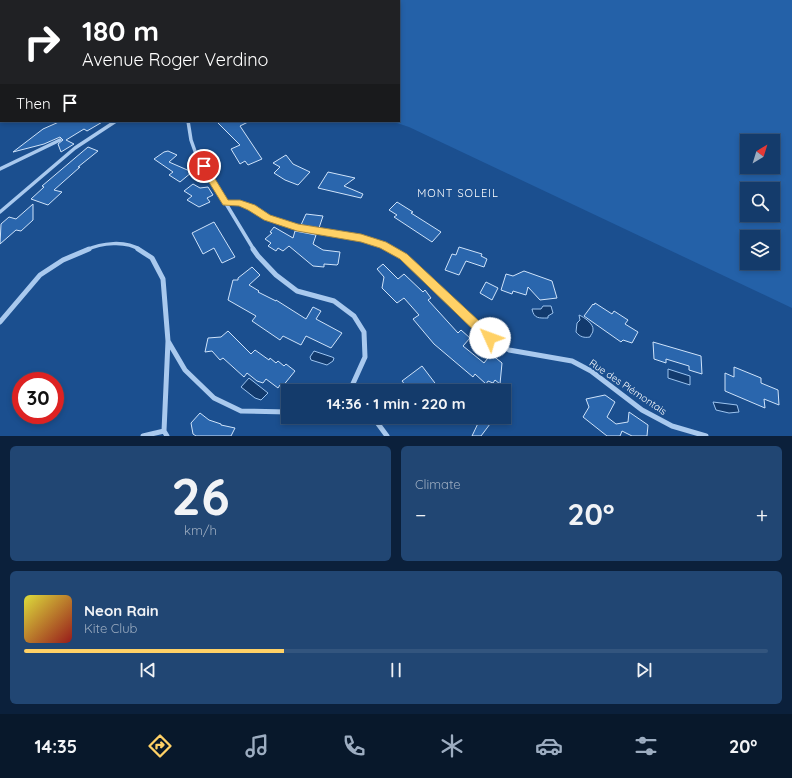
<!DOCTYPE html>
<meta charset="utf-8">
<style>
:root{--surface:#143b6b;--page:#214673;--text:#f1f3f6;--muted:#9dadc1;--line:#33557e;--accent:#ffd166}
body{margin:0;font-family:Quicksand,sans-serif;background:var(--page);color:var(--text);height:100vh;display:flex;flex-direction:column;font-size:15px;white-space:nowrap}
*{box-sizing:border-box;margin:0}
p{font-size:13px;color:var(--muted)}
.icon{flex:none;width:22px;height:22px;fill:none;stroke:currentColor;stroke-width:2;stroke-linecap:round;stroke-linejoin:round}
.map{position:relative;height:436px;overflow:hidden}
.details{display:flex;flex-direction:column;gap:10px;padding:10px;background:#0b203b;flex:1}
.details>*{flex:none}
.hud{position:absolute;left:0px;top:0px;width:400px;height:122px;box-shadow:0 2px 6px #0003,0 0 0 1px var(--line);background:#202124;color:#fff;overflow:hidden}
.needle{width:26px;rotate:38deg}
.controls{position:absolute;left:740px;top:134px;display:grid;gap:8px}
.controls a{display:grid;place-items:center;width:40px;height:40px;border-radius:0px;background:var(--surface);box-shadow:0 2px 6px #0003,0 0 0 1px var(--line);font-size:20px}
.speed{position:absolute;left:12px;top:372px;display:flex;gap:8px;font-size:20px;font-weight:700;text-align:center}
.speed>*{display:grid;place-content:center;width:52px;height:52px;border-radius:50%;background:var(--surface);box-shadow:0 2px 6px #0003,0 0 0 1px var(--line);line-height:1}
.speed .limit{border:6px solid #d22;background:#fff;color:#111}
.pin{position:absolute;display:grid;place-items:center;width:34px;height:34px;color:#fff;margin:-17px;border:2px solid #fff;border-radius:50%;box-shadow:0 1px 4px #0007}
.me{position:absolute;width:44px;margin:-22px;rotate:313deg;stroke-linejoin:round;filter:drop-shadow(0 0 3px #0008)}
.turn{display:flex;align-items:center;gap:14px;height:84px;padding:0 16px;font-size:18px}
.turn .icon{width:52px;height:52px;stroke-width:2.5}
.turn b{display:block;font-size:28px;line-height:34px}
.then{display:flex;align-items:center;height:38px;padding:0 16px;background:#0003;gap:8px;font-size:15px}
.big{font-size:30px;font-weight:700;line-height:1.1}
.details .tile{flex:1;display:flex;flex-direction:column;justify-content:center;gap:6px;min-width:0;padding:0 14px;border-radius:6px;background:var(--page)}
.details .dial{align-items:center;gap:0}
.dial b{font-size:52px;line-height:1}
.song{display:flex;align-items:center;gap:12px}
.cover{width:48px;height:48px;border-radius:6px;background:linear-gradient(135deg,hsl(60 70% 55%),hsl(0 70% 35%))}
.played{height:4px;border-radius:2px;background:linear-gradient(90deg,var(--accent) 35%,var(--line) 35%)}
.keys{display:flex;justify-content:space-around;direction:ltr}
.heat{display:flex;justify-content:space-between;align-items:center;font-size:22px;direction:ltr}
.details .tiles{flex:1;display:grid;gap:10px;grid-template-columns:1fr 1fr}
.tile:last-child{grid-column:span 2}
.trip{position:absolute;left:281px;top:384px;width:230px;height:40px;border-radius:0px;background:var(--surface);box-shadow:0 2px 6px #0003,0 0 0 1px var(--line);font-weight:700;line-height:40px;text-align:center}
.menu{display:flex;height:64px;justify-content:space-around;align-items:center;background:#08182b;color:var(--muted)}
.menu .icon{width:28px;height:28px}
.menu .on{color:var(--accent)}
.menu b{font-size:18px;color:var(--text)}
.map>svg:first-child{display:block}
.green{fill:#2461a8;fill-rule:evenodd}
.water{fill:#123a6d;stroke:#9cc4f0}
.building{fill:#2a66ad;stroke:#cfe3fa}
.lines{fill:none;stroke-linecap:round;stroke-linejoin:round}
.minor-far1{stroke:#a9c9ee;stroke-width:3.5}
.minor{stroke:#a9c9ee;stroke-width:5}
.route{fill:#ffd166;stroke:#a68842}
.labels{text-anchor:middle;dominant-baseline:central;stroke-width:4;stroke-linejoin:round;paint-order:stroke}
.street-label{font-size:10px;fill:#fff;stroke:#1b4f8f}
.neighbourhood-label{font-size:11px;letter-spacing:1px;fill:#fff;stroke:#1b4f8f}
</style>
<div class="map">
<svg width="792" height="436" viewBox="0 0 792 436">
<rect width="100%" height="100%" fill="#1b4f8f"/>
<path class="green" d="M0,0H792V308L409,127L391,121H399V1H1V72ZM747,141H773V167H747ZM747,189H773V215H747ZM747,237H773V263H747Z"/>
<path class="water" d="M543,306H551L553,313L548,316V318C539,318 534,319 532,309H541Z
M579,315C584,317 594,324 593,330C593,333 591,334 590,337C584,338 580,337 576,332L577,323L580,320Z
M314,351L332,357L334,358L333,361L327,365L311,360L310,357Z
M668,369L690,376V385L668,378Z
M249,378L268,393L261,400L255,398L241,387Z
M713,402L737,405L739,412L729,413L716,410Z"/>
<path class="building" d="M61,121H104L87,131L84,129L66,140L74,144L61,152L58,144L63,140L60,137L44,144L13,152L43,129Z
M216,121H250L240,126L262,159L248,165L245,161L240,164L231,149L240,145Z
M88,147L98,151L78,167H80L54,190L62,192L48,205L31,199L44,187L42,186Z
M168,151L177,155L169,162L192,172L180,182L169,175L173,172L154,159L164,152Z
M286,155L293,164L310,172L298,185L285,180L274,173L280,167L273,163Z
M328,172L355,178L344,186L363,194L361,198L318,188Z
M193,184L200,188L208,187L213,195L207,198L210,202L199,207L187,200L192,196L184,191Z
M397,202L413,212L411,213L441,232L432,242L394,217L397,215L389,210Z
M33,204V220L21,231L16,230L0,244L1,224L9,217L16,219Z
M306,214L323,216L319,228L301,225Z
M214,222L235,257L222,263L214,248L203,254L192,233Z
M274,227L293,238L295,231L316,235L313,244L323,250L340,252L338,264L337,265L324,264V267L313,266L289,246L283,251L278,248L276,251L268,246L271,243L265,239L272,233L270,232Z
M459,247L482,254L481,256L487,259L484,267L466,261L459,275L445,270L452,254L456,255Z
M383,264L398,279L404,274L423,292L425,290L431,298L428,300L458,333L461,330L470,338L463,346L484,363L491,354L502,363L500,384L495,380L493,383L488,381L486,384L475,374L473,377L434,344L413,319L419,315L404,298L397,303L382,288L384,277L377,269Z
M252,267L260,275L249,285L259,291L258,292L276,301V300L306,319L313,307L321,311L316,319L342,333L331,348L306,336L301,345L283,336L280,340L252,321L256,316L228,300L233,280H238V278Z
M524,271L552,281L557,298L540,300L528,287L526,295L513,291L512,294L501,290L506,274L513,276Z
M486,282L498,288L492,300L480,293Z
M595,303L612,314L614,311L628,320L625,324L638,332L632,343L623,340L621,342L584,316L593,304L594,305Z
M228,331L251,354L255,350L269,360L270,358L276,363L278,361L284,366L286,364L295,371L282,387L280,385L278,388L266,379L263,383L257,381L247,373L244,377L223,358L220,360L212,351L205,352L208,338L221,337Z
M653,342L701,356L702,374L689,370V366L666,359V363L654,359Z
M422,366L441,391H410L402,381Z
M734,367L761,378V383L778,390L779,405L764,399L765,408L725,391V373L734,377Z
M605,395L615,402L607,417L616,424L628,422L629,412L648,425L647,436H632L622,431L620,436H607L583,417L589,407L586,399Z
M200,413L209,420L221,424V425L235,428L231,436H196L193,434L191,423Z
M481,417H492L490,424L481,436H472Z"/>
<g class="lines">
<path class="minor-far1" d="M188,121L191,140L196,154L254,250
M0,169L60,140
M226,203C250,203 249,210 269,218C278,221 288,226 298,228C329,235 363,234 391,250
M0,212L75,148L116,121
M86,250C101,243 126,240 140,250"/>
<path class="minor" d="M138,249L152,258L163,279L168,341L185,370L214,398L241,411L288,412
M253,249L258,256L276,275L297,291L334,301L354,316L364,332L365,357L351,388L346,391
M389,249L403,256L490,338L509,350L572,361L591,371L642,410L672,426L706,436
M0,322L40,275L63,260L89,249
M373,417L387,436
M143,436L164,431
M167,436L164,431L168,341"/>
</g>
<path class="route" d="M201,164H206L228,200H240L255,205L270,215L298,224L361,234L386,242L407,254L494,335L495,338L494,342L490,344L486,342L400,259L380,248L361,242L297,231L264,220L248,210L239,206L223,205L199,166Z"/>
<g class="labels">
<g class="street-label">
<text transform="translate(628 387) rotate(34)">Rue des Piémontais</text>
</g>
<g class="neighbourhood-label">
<text x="458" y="193">MONT SOLEIL</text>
</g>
</g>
</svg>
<div class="controls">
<a><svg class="needle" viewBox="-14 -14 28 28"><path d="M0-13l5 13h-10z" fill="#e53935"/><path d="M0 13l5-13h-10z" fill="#9dadc1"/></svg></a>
<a><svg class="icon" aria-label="search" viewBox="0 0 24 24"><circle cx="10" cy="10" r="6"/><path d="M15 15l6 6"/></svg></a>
<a><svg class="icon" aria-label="layers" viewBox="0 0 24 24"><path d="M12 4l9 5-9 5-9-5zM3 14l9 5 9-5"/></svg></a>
</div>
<div class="speed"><div class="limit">30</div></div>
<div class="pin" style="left:204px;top:166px;background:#d93025"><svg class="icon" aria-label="arrive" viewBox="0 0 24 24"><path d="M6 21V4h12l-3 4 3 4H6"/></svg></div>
<svg class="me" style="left:490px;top:338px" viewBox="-20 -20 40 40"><circle r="19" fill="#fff"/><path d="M0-13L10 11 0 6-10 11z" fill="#ffd166"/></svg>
<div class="trip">14:36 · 1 min · 220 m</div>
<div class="hud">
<div class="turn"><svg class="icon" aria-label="right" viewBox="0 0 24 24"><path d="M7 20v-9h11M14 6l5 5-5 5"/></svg><div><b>180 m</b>Avenue Roger Verdino</div></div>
<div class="then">Then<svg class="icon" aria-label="arrive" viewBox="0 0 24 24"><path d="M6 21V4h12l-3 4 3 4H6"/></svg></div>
</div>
</div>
<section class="details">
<div class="tiles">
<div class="tile dial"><b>26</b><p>km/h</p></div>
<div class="tile"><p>Climate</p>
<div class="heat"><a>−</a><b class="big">20°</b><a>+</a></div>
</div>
<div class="tile">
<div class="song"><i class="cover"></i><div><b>Neon Rain</b><p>Kite Club</p></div></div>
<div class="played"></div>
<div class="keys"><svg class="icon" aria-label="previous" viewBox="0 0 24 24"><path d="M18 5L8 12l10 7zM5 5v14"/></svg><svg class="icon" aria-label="pause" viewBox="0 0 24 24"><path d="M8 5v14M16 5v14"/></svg><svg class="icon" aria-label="next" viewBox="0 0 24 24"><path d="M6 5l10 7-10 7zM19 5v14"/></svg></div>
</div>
</div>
</section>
<nav class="menu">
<b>14:35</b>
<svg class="icon on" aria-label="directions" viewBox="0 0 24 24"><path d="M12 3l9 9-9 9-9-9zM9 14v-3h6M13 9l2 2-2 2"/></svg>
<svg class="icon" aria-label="music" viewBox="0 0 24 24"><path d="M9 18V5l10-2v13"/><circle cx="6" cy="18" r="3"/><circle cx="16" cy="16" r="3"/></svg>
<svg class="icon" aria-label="phone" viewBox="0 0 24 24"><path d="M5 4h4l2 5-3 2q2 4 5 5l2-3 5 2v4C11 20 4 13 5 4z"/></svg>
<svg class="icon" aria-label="climate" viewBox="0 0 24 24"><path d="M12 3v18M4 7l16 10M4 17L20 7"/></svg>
<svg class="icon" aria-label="car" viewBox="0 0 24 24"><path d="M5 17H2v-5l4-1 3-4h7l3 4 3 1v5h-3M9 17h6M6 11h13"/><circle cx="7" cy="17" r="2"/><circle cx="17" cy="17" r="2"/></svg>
<svg class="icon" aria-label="filters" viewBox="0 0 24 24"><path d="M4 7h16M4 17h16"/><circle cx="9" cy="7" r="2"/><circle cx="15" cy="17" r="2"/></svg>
<b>20°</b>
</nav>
